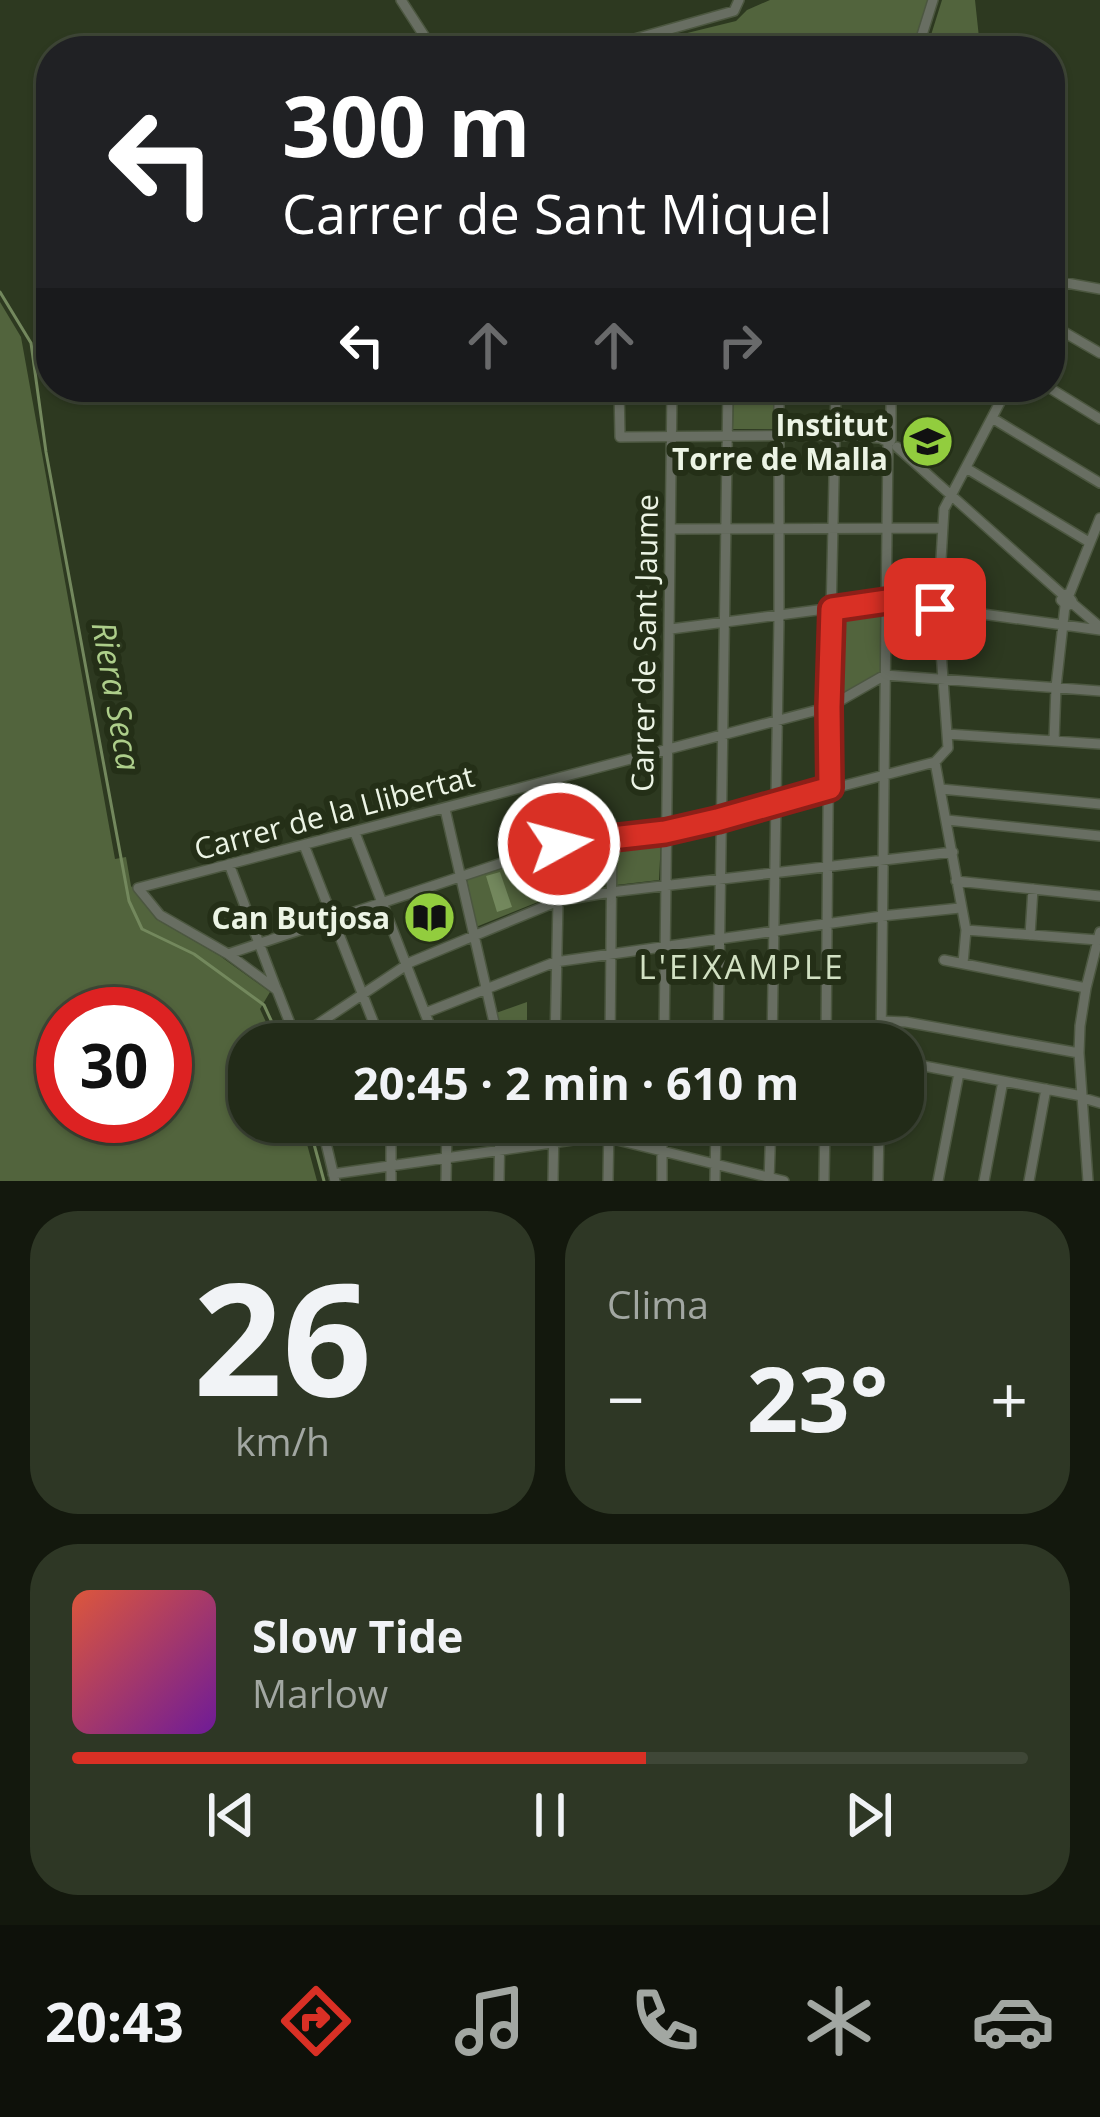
<!DOCTYPE html>
<html lang="es">
<meta charset="utf-8">
<style>
:root{--surface:#222b18;--page:#2e3725;--text:#f1f3f6;--muted:#a2a7a2;--line:#3f4737;--accent:#d93025}
body{margin:0;font-family:"Open Sans",sans-serif;background:var(--page);color:var(--text);height:100vh;display:flex;flex-direction:column;font-size:45px;white-space:nowrap}
*{box-sizing:border-box;margin:0}
p{font-size:39px;color:var(--muted)}
.icon{flex:none;width:66px;height:66px;fill:none;stroke:currentColor;stroke-width:2;stroke-linecap:round;stroke-linejoin:round}
.map{position:relative;height:1181px;overflow:hidden}
.sheet{display:flex;flex-direction:column;gap:30px;padding:30px;background:#13180d;flex:1}
.sheet>*{flex:none}
.top-card{position:absolute;left:36px;top:36px;width:1029px;height:366px;border-radius:48px;box-shadow:0 3px 9px #0004,0 0 0 3px var(--line);background:#202124;color:#fff;overflow:hidden}
.speed{position:absolute;left:36px;top:987px;display:flex;gap:24px;font-size:60px;font-weight:700;text-align:center}
.speed>*{display:grid;place-content:center;width:156px;height:156px;border-radius:50%;background:var(--surface);box-shadow:0 3px 9px #0004,0 0 0 3px var(--line);line-height:1}
.speed .limit{border:18px solid #d22;background:#fff;color:#111}
.pin{position:absolute;display:grid;place-items:center;width:102px;height:102px;color:#fff;margin:-51px;border-radius:24px;box-shadow:0 6px 18px #0006}
.me{position:absolute;width:132px;margin:-66px;rotate:83deg;stroke-linejoin:round;filter:drop-shadow(0 0 9px #0008)}
.turn{display:flex;align-items:center;gap:42px;height:252px;padding:0 48px;font-size:54px}
.turn .icon{width:156px;height:156px;stroke-width:2.5}
.turn b{display:block;font-size:84px;line-height:102px}
.lanes{display:flex;align-items:center;height:114px;padding:0 48px;background:#0003;justify-content:center;gap:60px;direction:ltr}
.lanes .off{opacity:.35}
.big{font-size:90px;font-weight:700;line-height:1.1}
.sheet .tile{flex:1;display:flex;flex-direction:column;justify-content:center;gap:18px;min-width:0;padding:0 42px;border-radius:48px;background:var(--page)}
.sheet .dial{align-items:center;gap:0}
.dial b{font-size:156px;line-height:1}
.song{display:flex;align-items:center;gap:36px}
.cover{width:144px;height:144px;border-radius:18px;background:linear-gradient(135deg,hsl(10 70% 55%),hsl(280 70% 35%))}
.played{height:12px;border-radius:6px;background:linear-gradient(90deg,var(--accent) 60%,var(--line) 60%)}
.keys{display:flex;justify-content:space-around;direction:ltr}
.heat{display:flex;justify-content:space-between;align-items:center;font-size:66px;direction:ltr}
.sheet .tiles{flex:1;display:grid;gap:30px;grid-template-columns:1fr 1fr}
.tile:last-child{grid-column:span 2}
.trip{position:absolute;left:228px;top:1023px;width:696px;height:120px;border-radius:48px;background:var(--surface);box-shadow:0 3px 9px #0004,0 0 0 3px var(--line);font-weight:700;line-height:120px;text-align:center}
.menu{display:flex;height:192px;justify-content:space-around;align-items:center;background:#0e110a;color:var(--muted)}
.menu .icon{width:84px;height:84px}
.menu .on{color:var(--accent)}
.menu b{font-size:54px;color:var(--text)}
.map>svg:first-child{display:block}
.green{fill:#52643d;fill-rule:evenodd}
.water{fill:#73885d}
.lines{fill:none;stroke-linecap:round;stroke-linejoin:round}
.stream{stroke:#73885d;stroke-width:3}
.minor-casing{stroke:#4c5740;stroke-width:12}
.minor{stroke:#686e62;stroke-width:9}
.route-casing{stroke:#8d1f18;stroke-width:30}
.route{stroke:#d93025;stroke-width:21}
.labels{text-anchor:middle;dominant-baseline:central;stroke-width:12;stroke-linejoin:round;paint-order:stroke}
.poi-label{font-size:30px;font-weight:bold;fill:#ecf4e5;stroke:#242f17;text-anchor:end}
.street-label{font-size:30px;fill:#ecf4e5;stroke:#242f17}
.water-label{font-size:33px;font-style:italic;fill:#adce8a;stroke:#242f17}
.neighbourhood-label{font-size:33px;letter-spacing:3px;fill:#d2e1c3;stroke:#242f17}
</style>
<div class="map">
<svg width="1100" height="1181" viewBox="0 0 1100 1181">
<rect width="100%" height="100%" fill="#2d3920"/>
<path class="green" d="M770,0H928L912,51H677L675,40L679,35L736,21L747,10Z
M942,0H975L980,47L977,51H926Z
M0,302L21,337L115,859L126,857L131,886L156,919L220,956L270,992L260,1009L276,1044H249V1122H301L317,1181H0ZM63,1014H165V1116H63Z
M734,387H774L773,429H733Z
M883,608L882,674L833,701L835,613Z
M661,839L659,880L616,885L617,841Z
M540,854L552,872L553,896L476,927L467,879Z
M527,1002V1024L500,1031L496,1013Z"/>
<path class="water" d="M500,872L512,907L497,912L486,876Z"/>
<g class="lines">
<path class="stream" d="M0,292L31,343L46,452L129,901L142,929L194,954L264,1005L282,1044
M308,1122L324,1181"/>
<defs>
<path id="minor" d="M401,0L434,51
M667,31L672,51
M592,51L734,11L739,0
M917,51L933,0
M1050,280L1100,289
M1050,308L1063,281
M1050,324L1100,353
M619,387L620,437L836,435L880,438L888,442
M1048,387L1100,419
M992,418L1100,483
M891,440V387
M897,447L1063,595
M966,468L1089,542
M672,529L941,528
M1067,594L1072,601L1067,606L1061,600Z
M1069,595L1100,518
M1072,603L1100,627
M671,629L887,601L1100,630
M947,734L1100,744
M1054,741L1056,687L1065,606
M935,762L966,930L963,963
M941,789L1100,804
M445,809L499,1044
M947,820L1100,836
M355,833L437,1044
M559,844V778
M304,845L382,1044
M229,864L276,988
M956,881L1100,896
M966,930L1098,940
M1030,935L1033,889
M228,954L559,844L665,832L935,762L948,748L938,610L944,509L1008,387
M944,960L1086,988
M425,1013L555,962L882,916L960,908
M881,1021L906,1022L1079,1053
M297,1038L411,962L558,901L611,892L953,852
M298,1044L277,990L228,954L160,915L138,888L829,707L885,675L1100,691
M555,1044L558,901
M558,1044C610,1033 665,1021 719,1028C747,1031 776,1039 804,1044
M610,1044L612,837
M664,1044L672,387
M718,1044L728,387
M772,1044L779,617V387
M826,1044L829,707L836,387
M881,1044L888,444L891,440
M903,1062L1082,1096
M1083,1098L1100,1103
M321,1122L335,1181
M333,1174L601,1136L784,1181
M391,1181V1122
M446,1181L447,1122
M499,1181L500,1122
M553,1181L554,1122
M608,1181L609,1122
M662,1181V1122
M715,1181L716,1122
M769,1181L771,1122
M824,1181L825,1122
M878,1181L879,1122
M938,1181L959,1073
M984,1181L1003,1081
M1029,1181L1046,1089
M1088,1181L1079,1053L1080,1026L1086,988L1100,932"/>
</defs>
<use href="#minor" class="minor-casing"/>
<use href="#minor" class="minor"/>
</g>
<g class="lines">
<defs>
<path id="route" d="M559,844L665,832L717,820L830,788L829,707L832,609L887,601L935,609"/>
</defs>
<use href="#route" class="route-casing"/>
<use href="#route" class="route"/>
</g>
<defs>
<symbol id="school-disc" viewBox="-11 -11 22 22"><circle r="9.5" fill="#92cd3e" stroke="#242f17"/><path d="M0-5L7-2L0 1L-7-2ZM-4 1L0 2.5L4 1V4Q0 6-4 4Z" fill="#111"/></symbol>
<symbol id="library-disc" viewBox="-11 -11 22 22"><circle r="9.5" fill="#92cd3e" stroke="#242f17"/><path d="M-6-4Q-3-5.5-.7-3.5V5Q-3 3-6 4ZM6-4Q3-5.5 .7-3.5V5Q3 3 6 4Z" fill="#111"/></symbol>
</defs>
<g fill-rule="evenodd">
<use href="#school-disc" x="898" y="412" width="59" height="59"/>
<use href="#library-disc" x="400" y="888" width="59" height="59"/>
</g>
<g class="labels">
<g class="poi-label">
<text x="888" y="424">Institut<tspan x="888" dy="34">Torre de Malla</tspan></text>
<text x="390" y="917">Can Butjosa</text>
</g>
<g class="street-label">
<text transform="translate(644 643) rotate(-89)">Carrer de Sant Jaume</text>
<text transform="translate(334 812) rotate(-15)">Carrer de la Llibertat</text>
</g>
<g class="water-label">
<text transform="translate(117 696) rotate(80)">Riera Seca</text>
</g>
<g class="neighbourhood-label">
<text x="742" y="966">L'EIXAMPLE</text>
</g>
</g>
</svg>
<div class="speed"><div class="limit">30</div></div>
<div class="pin" style="left:935px;top:609px;background:#d93025"><svg class="icon" aria-label="arrive" viewBox="0 0 24 24"><path d="M6 21V4h12l-3 4 3 4H6"/></svg></div>
<svg class="me" style="left:559px;top:844px" viewBox="-20 -20 40 40"><circle r="17" fill="#d93025" stroke="#fff" stroke-width="3"/><path d="M0-11L8 9 0 5-8 9z" fill="#fff"/></svg>
<div class="trip">20:45 · 2 min · 610 m</div>
<div class="top-card">
<div class="turn"><svg class="icon" aria-label="left" viewBox="0 0 24 24"><path d="M17 20v-9H6M10 6l-5 5 5 5"/></svg><div><b>300 m</b>Carrer de Sant Miquel</div></div>
<div class="lanes"><svg class="icon" aria-label="left" viewBox="0 0 24 24"><path d="M17 20v-9H6M10 6l-5 5 5 5"/></svg><svg class="icon off" aria-label="ahead" viewBox="0 0 24 24"><path d="M12 20V5M6 11l6-6 6 6"/></svg><svg class="icon off" aria-label="ahead" viewBox="0 0 24 24"><path d="M12 20V5M6 11l6-6 6 6"/></svg><svg class="icon off" aria-label="right" viewBox="0 0 24 24"><path d="M7 20v-9h11M14 6l5 5-5 5"/></svg></div>
</div>
</div>
<section class="sheet">
<div class="tiles">
<div class="tile dial"><b>26</b><p>km/h</p></div>
<div class="tile"><p>Clima</p>
<div class="heat"><a>−</a><b class="big">23°</b><a>+</a></div>
</div>
<div class="tile">
<div class="song"><i class="cover"></i><div><b>Slow Tide</b><p>Marlow</p></div></div>
<div class="played"></div>
<div class="keys"><svg class="icon" aria-label="previous" viewBox="0 0 24 24"><path d="M18 5L8 12l10 7zM5 5v14"/></svg><svg class="icon" aria-label="pause" viewBox="0 0 24 24"><path d="M8 5v14M16 5v14"/></svg><svg class="icon" aria-label="next" viewBox="0 0 24 24"><path d="M6 5l10 7-10 7zM19 5v14"/></svg></div>
</div>
</div>
</section>
<nav class="menu">
<b>20:43</b>
<svg class="icon on" aria-label="directions" viewBox="0 0 24 24"><path d="M12 3l9 9-9 9-9-9zM9 14v-3h6M13 9l2 2-2 2"/></svg>
<svg class="icon" aria-label="music" viewBox="0 0 24 24"><path d="M9 18V5l10-2v13"/><circle cx="6" cy="18" r="3"/><circle cx="16" cy="16" r="3"/></svg>
<svg class="icon" aria-label="phone" viewBox="0 0 24 24"><path d="M5 4h4l2 5-3 2q2 4 5 5l2-3 5 2v4C11 20 4 13 5 4z"/></svg>
<svg class="icon" aria-label="climate" viewBox="0 0 24 24"><path d="M12 3v18M4 7l16 10M4 17L20 7"/></svg>
<svg class="icon" aria-label="car" viewBox="0 0 24 24"><path d="M5 17H2v-5l4-1 3-4h7l3 4 3 1v5h-3M9 17h6M6 11h13"/><circle cx="7" cy="17" r="2"/><circle cx="17" cy="17" r="2"/></svg>
</nav>
